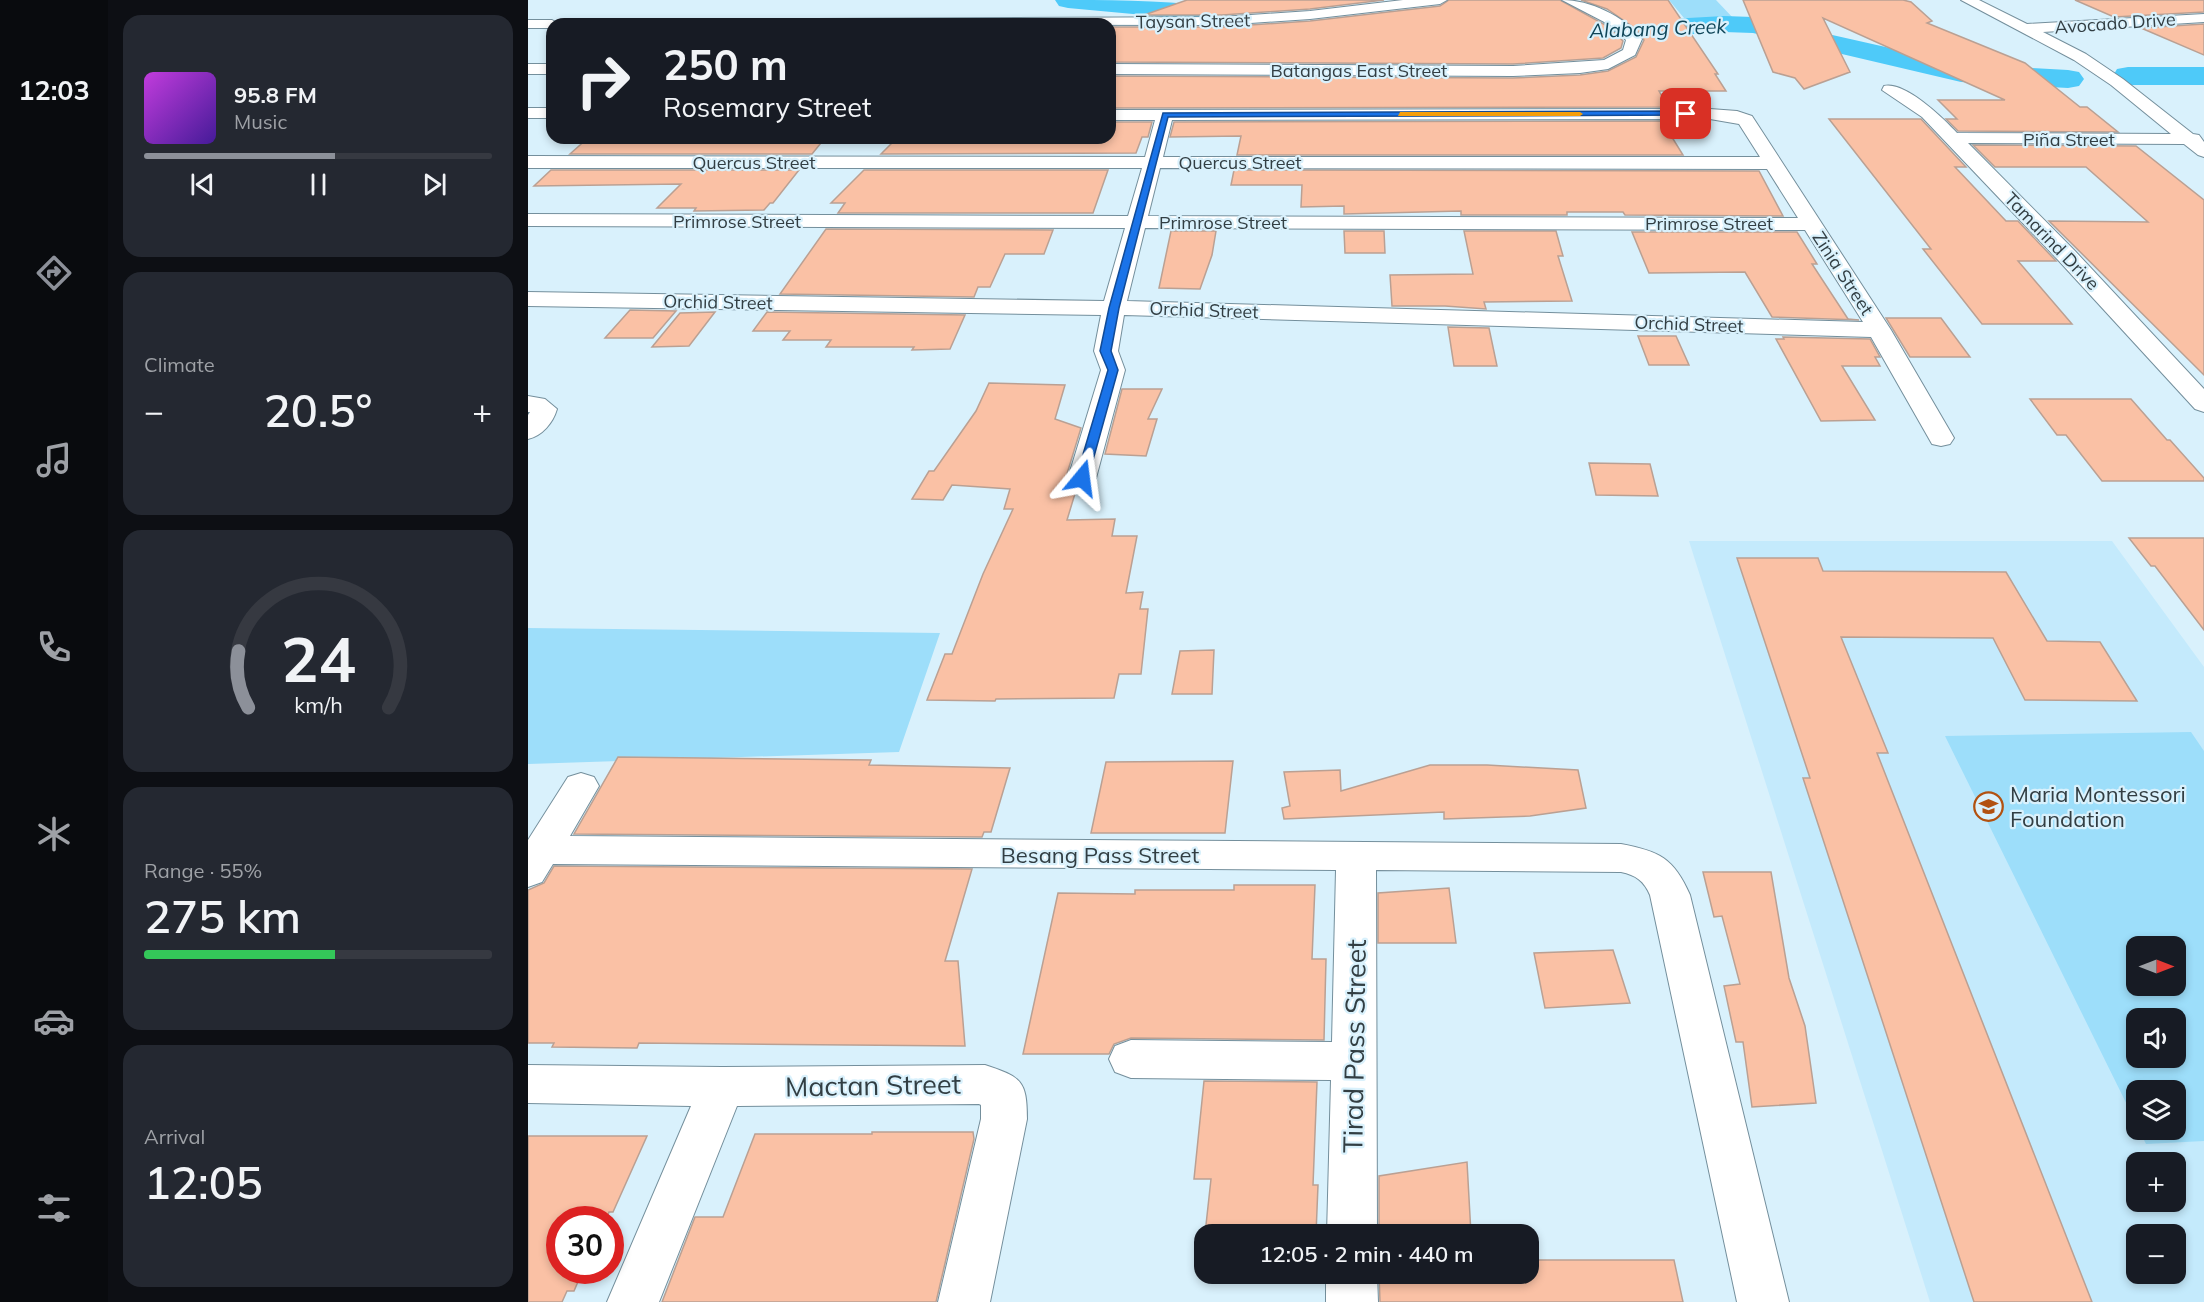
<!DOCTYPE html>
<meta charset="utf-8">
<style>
:root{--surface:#171b24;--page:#242831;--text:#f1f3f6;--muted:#9ea1a6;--line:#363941;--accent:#8c9099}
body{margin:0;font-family:Mulish,sans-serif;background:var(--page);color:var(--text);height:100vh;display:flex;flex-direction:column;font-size:22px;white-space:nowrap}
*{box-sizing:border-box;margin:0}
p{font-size:20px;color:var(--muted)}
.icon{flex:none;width:33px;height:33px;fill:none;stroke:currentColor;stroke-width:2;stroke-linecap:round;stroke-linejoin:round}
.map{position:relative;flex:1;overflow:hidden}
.side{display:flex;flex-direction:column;gap:15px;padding:15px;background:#0d0f14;width:420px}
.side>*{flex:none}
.banner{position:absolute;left:18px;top:18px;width:570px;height:126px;border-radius:18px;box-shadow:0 3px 9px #0003;background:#171b24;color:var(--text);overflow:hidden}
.needle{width:39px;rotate:90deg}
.buttons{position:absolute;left:1598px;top:936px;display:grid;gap:12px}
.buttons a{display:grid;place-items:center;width:60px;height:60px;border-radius:12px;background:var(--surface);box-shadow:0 3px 9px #0003;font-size:30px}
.speed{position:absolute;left:18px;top:1206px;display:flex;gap:12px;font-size:30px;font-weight:700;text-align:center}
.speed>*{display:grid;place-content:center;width:78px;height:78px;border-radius:50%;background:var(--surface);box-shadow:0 3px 9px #0003;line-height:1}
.speed .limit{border:9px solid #d22;background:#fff;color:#111}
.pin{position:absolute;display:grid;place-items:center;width:51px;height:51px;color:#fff;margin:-26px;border-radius:12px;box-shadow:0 3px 9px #0006}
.me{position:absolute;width:66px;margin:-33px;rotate:16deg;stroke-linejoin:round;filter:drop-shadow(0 0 4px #0008)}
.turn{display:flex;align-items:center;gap:21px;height:126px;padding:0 18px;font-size:27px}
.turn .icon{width:78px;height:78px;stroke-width:2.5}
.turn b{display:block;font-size:42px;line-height:51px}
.big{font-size:45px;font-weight:600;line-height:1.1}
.side .card{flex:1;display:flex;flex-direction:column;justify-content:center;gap:9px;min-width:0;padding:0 21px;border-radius:18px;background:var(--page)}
.side .dial{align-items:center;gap:0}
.dial svg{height:156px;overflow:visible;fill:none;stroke:var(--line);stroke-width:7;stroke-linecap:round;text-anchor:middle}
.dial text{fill:var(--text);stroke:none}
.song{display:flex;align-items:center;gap:18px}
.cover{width:72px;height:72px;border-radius:9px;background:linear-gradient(135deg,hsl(290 70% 55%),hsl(260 70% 35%))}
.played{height:6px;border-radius:3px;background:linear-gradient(90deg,var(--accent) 55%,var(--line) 55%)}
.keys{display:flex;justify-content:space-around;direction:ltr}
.heat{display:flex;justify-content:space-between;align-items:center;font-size:33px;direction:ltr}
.charge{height:9px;border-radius:4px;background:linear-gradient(90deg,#34c759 55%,var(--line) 0)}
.trip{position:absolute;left:666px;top:1224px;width:345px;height:60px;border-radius:18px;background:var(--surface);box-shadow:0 3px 9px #0003;font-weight:600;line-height:60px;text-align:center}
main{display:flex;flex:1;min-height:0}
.tabs{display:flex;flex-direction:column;width:108px;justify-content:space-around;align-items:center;background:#090b0e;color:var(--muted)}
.tabs .icon{width:42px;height:42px}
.tabs .selected{color:var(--accent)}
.tabs b{font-size:27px;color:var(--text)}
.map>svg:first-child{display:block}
.built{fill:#c4eafc;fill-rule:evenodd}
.green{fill:#9ddefa;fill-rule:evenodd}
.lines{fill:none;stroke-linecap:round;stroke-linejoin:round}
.river{fill:#4ecaf9;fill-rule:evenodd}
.building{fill:#fac1a5;stroke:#baa093;stroke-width:1.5}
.minor-casing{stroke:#748f9c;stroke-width:2}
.minor{fill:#fff;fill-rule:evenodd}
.route{fill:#1a73e8;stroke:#114b97;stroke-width:1.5}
.slow{fill:#f59e0b}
.labels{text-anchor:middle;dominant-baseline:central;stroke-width:4.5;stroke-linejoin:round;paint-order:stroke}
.far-street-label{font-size:18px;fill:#323e43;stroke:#d9f1fc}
.far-water-label{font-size:20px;font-style:italic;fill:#0f4558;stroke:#d9f1fc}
.poi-label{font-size:22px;fill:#323e43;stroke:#d9f1fc;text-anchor:start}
.street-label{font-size:22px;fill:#323e43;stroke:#d9f1fc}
.near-street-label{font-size:27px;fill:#323e43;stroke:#d9f1fc}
</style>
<main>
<nav class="tabs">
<b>12:03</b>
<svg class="icon selected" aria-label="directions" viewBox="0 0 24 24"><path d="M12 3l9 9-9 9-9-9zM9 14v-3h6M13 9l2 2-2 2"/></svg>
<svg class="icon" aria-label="music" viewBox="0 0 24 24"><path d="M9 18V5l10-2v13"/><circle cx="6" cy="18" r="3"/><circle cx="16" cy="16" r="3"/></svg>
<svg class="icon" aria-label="phone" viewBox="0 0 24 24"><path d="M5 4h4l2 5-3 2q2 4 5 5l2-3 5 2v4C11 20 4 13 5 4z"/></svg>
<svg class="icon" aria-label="climate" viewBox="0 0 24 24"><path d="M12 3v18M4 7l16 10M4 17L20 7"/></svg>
<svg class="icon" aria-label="car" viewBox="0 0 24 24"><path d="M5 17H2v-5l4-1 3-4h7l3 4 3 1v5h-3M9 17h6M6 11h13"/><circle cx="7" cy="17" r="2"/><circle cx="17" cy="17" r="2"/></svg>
<svg class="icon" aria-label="filters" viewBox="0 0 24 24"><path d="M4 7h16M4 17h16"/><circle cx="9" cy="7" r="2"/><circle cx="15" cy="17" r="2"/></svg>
</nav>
<section class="side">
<div class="card">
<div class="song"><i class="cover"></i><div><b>95.8 FM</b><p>Music</p></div></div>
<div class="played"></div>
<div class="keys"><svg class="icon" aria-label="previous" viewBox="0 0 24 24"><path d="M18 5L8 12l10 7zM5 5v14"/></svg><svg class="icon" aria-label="pause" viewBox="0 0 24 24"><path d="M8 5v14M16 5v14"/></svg><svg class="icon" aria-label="next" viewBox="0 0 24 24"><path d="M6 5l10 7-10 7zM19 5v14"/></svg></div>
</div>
<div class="card"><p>Climate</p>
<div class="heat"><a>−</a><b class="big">20.5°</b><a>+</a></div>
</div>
<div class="card dial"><svg viewBox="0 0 100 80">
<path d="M14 69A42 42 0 1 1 86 69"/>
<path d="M14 69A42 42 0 0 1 9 40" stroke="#8c9099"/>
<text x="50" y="56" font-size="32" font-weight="700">24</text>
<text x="50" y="72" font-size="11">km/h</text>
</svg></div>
<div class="card"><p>Range · 55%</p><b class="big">275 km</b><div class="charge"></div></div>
<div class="card"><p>Arrival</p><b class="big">12:05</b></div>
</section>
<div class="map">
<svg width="1676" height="1302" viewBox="0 0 1676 1302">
<rect width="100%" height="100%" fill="#d9f1fc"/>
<path class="built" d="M1161,541H1584L1676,667V1302H1402ZM1608,946H1647V986H1608ZM1608,1018H1647V1058H1608ZM1608,1090H1647V1130H1608ZM1608,1162H1647V1202H1608ZM1608,1234H1647V1274H1608Z"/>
<path class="green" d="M1141,0H1188L1206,19L1107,28L1098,23L1156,18Z
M0,628L412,633L371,752L0,764Z
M1663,732L1676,751V1141L1618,1144L1611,1130H1647V1090H1608V1123L1417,736ZM1608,946H1647V986H1608ZM1608,1018H1647V1058H1608Z"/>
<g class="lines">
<path class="river" d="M527,0C576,0 631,0 680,6L684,12L680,18L670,20L540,8L531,6Z
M1196,16L1225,17L1433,64L1540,70L1551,72L1556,79L1551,86L1540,88L1433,82L1225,33L1196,32L999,45L989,42L985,36L989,30L999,27Z
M1600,67H1676V85H1600L1589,83L1585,76L1589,69Z"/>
</g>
<path class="building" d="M659,0H856L782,9L694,15H616Z
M921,0H1032L1081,27L1095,41L1093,48L1075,58L985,64L582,62V27H694L782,21L912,6Z
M1053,0H1140L1190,74H1187L1198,91H1131L1140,107L582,108V76L985,78L1052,75L1080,71L1108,57L1116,40L1108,29L1079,9Z
M1215,0H1375L1383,2L1404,21L1399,23L1497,63L1552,107H1559L1590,132L1430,131L1418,119H1429L1410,100H1477L1295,18L1322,72L1276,89L1267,78L1245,72Z
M1547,0H1676V12L1586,17Z
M1676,24V55L1613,28Z
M1301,119H1393L1438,167H1427L1478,221H1490L1528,261H1490L1544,324H1454L1395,249H1403Z
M1134,121L1155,155H709L713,136L642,137L646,122Z
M582,122H624L620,137H614L608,153L353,154L369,138L472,140L473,138H582Z
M60,138L230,141L233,138H297L284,154H42Z
M1445,145L1608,146L1676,200V375L1521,221L1620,222L1558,167H1467Z
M23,170H271L245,203H242L236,210L166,211L168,208H129L153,184L6,186Z
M336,170H580L565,213H310L317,203H303Z
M706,170L1231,171L1255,216L1097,215L1095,212H1039V215H933V211L816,214V206L773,207L774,185H703Z
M298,229L525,230L516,254H477L462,287H450L446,297L252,294Z
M643,231H688L684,255L672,289L631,288Z
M816,231H856L857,253H817Z
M936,231H1028L1035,256H1030L1044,301L956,302L958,309L917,306H864L862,275L945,274Z
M1104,232H1269L1289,264H1284L1320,319L1331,320L1244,317L1217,272L1121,273Z
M102,310L148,311L125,338H77Z
M187,312L161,346L124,347L152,313Z
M239,312L437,315L422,349L384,350L386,347H298L303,340H255L262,331H225Z
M1358,318H1413L1442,357H1382Z
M920,327L961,328L969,366H926Z
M1110,336H1148L1161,365H1121Z
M1255,337L1342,339L1352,357H1347L1352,366H1314L1347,420L1293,421L1248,339H1256Z
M461,383L537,385L527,419L553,428L538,477L542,485L549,487L539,520L587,519L584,536H609L598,593L615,592L612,609H620L613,674H591L586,698L468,699L467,701L399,700L417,654H424L455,574L485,509H476L482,489L424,485L415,500L384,499L401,471H406L448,411Z
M594,389H634L620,419H629L618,456L577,454Z
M1502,399H1603L1639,440H1642L1676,478V481H1574L1538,435H1529Z
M1061,463L1122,464L1130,496L1068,495Z
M1601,538H1676V630L1627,566H1623Z
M1209,558H1290L1295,571L1478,572L1519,641L1572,642L1609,701L1497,700L1465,638L1313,637L1360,753H1349L1564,1302H1446L1275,778H1282Z
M686,650L684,694H644L652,651Z
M90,757L343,760L341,765L482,768L463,832H456L454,837L46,834Z
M705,761L697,833H563L578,762Z
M902,765H959L1050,770L1058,808L1002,816L916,819V812L756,819L754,808L762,806L756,772L812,770L813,791Z
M26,866L444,869L417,961H430L437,1046L111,1043L109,1048L24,1047L26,1043H0V890L16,883Z
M1175,872H1243L1261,978L1277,1026L1288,1103L1224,1107L1215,1042H1208L1196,986L1212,984L1194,916L1186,917Z
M706,885H787L784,959H798L796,1040L603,1038L586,1044L581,1054H495L530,893L607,894V890H706Z
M921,888L928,943H850V893Z
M1085,950L1102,1003L1017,1008L1006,953Z
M676,1081L789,1082L785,1185H790L788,1234H677L683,1179H666Z
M344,1132H445L446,1139L408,1302H134L167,1217H195L227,1134H344Z
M0,1136H119L85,1212H81L78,1220H32V1270H55L46,1291H39L34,1302H0Z
M939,1162L943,1234H851V1176Z
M1000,1260H1146L1155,1302H852L851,1274H1000Z"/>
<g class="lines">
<defs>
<path id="minor" d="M875,0H919L912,4L782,19L694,25L86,24L93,20L694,17L782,11Z
M1034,0C1062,0 1096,16 1114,39L1107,55L1080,69L1052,73L985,76L582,74V64L985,66L1076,60L1095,50L1098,40L1082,25Z
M1433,0H1451L1499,24L1676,14V22L1515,32L1558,54L1595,79L1665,134L1671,135L1676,142V157L1670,155L1656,144L1440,143L1547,251L1676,389V412L1667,409L1531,261L1394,117L1354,90L1356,86C1377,81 1415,118 1429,133L1643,134L1583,85L1546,60Z
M0,20H24L31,24H24V28H0Z
M0,64H24V74H0Z
M0,108H24V118H0Z
M1182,109L1209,111L1224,116L1363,330L1426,438L1422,444L1413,446L1404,444L1343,337L596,315L590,351L597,370L568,478L564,484L554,486L544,484L540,478L573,370L566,351L573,315L0,306V292L576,301L597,228L0,226V214L600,216L614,168H0V156L617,157L627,120H582V110ZM1182,119L1211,124L1232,157H635L644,120ZM632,168L1239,169L1270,218L620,216ZM617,228L1277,230L1335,322L599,301Z
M0,396L17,399L29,409C25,423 14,436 0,439V415L2,412H0Z
M53,773L66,777L71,786L42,836L1093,844C1131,851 1146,858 1162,895L1261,1302H1209L1122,895C1116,881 1108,875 1093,872L848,870L849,1234H799L803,1080L603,1078L587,1072L581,1059L587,1046L603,1040L804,1042L808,870L25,864L14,882L0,887V840L40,777Z
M0,1065L194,1067L457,1065C493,1077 499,1080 499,1119L462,1302H410L453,1119V1105L451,1104L209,1106L131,1302H79L163,1106L0,1103Z
M798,1274H849L850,1302H798Z"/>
</defs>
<use href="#minor" class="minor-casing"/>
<use href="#minor" class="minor"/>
</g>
<path class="route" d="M1158,111L1161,115L640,117L591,308L583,351L590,370L560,478L554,482L548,478L580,370L572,351L581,308L635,113Z"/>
<path class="slow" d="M872,112H1052L1055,114L1052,116H870Z"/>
<defs>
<symbol id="school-ring" viewBox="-11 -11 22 22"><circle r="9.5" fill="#d9f1fc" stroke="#b25110" stroke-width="1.5"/><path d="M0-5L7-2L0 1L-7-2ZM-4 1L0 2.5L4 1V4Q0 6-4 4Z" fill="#b25110"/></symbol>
</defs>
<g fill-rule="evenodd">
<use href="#school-ring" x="1444" y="790" width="33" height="33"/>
</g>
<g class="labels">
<g class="far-street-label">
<text transform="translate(665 21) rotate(-1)">Taysan Street</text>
<text transform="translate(1587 23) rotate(-4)">Avocado Drive</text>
<text x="831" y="70">Batangas East Street</text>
<text x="1541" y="139">Piña Street</text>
<text x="226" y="162">Quercus Street</text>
<text x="712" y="162">Quercus Street</text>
<text x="209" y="221">Primrose Street</text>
<text x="695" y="222">Primrose Street</text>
<text x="1181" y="223">Primrose Street</text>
<text transform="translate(1524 241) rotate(46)">Tamarind Drive</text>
<text transform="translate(1315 273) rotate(57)">Zinia Street</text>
<text transform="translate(190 302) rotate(1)">Orchid Street</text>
<text transform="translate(676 310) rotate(2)">Orchid Street</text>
<text transform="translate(1161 324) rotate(2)">Orchid Street</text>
</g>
<g class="far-water-label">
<text transform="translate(1130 28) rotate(-2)">Alabang Creek</text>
</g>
<g class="poi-label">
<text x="1482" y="794">Maria Montessori<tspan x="1482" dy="25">Foundation</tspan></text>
</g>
<g class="street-label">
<text x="572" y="855">Besang Pass Street</text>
</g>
<g class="near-street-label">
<text transform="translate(826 1046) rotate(-89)">Tirad Pass Street</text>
<text transform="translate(345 1085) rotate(-1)">Mactan Street</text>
</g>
</g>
</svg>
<div class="buttons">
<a><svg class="needle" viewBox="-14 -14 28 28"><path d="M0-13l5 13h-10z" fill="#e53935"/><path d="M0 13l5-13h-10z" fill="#9ea1a6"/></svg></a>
<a><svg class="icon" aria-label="sound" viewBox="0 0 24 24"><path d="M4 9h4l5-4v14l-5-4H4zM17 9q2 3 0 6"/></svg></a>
<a><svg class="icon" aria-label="layers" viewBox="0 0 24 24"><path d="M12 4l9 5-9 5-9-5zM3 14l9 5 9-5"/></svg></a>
<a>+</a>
<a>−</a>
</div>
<div class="speed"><div class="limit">30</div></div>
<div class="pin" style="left:1158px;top:114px;background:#d93025"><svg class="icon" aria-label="arrive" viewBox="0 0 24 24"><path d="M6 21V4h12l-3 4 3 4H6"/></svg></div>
<svg class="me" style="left:554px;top:478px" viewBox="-20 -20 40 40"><path d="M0-17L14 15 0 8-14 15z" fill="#1a73e8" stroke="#fff" stroke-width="4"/></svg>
<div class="trip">12:05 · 2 min · 440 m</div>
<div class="banner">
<div class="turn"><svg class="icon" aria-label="right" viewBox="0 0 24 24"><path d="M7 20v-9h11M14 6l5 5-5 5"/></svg><div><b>250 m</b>Rosemary Street</div></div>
</div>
</div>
</main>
